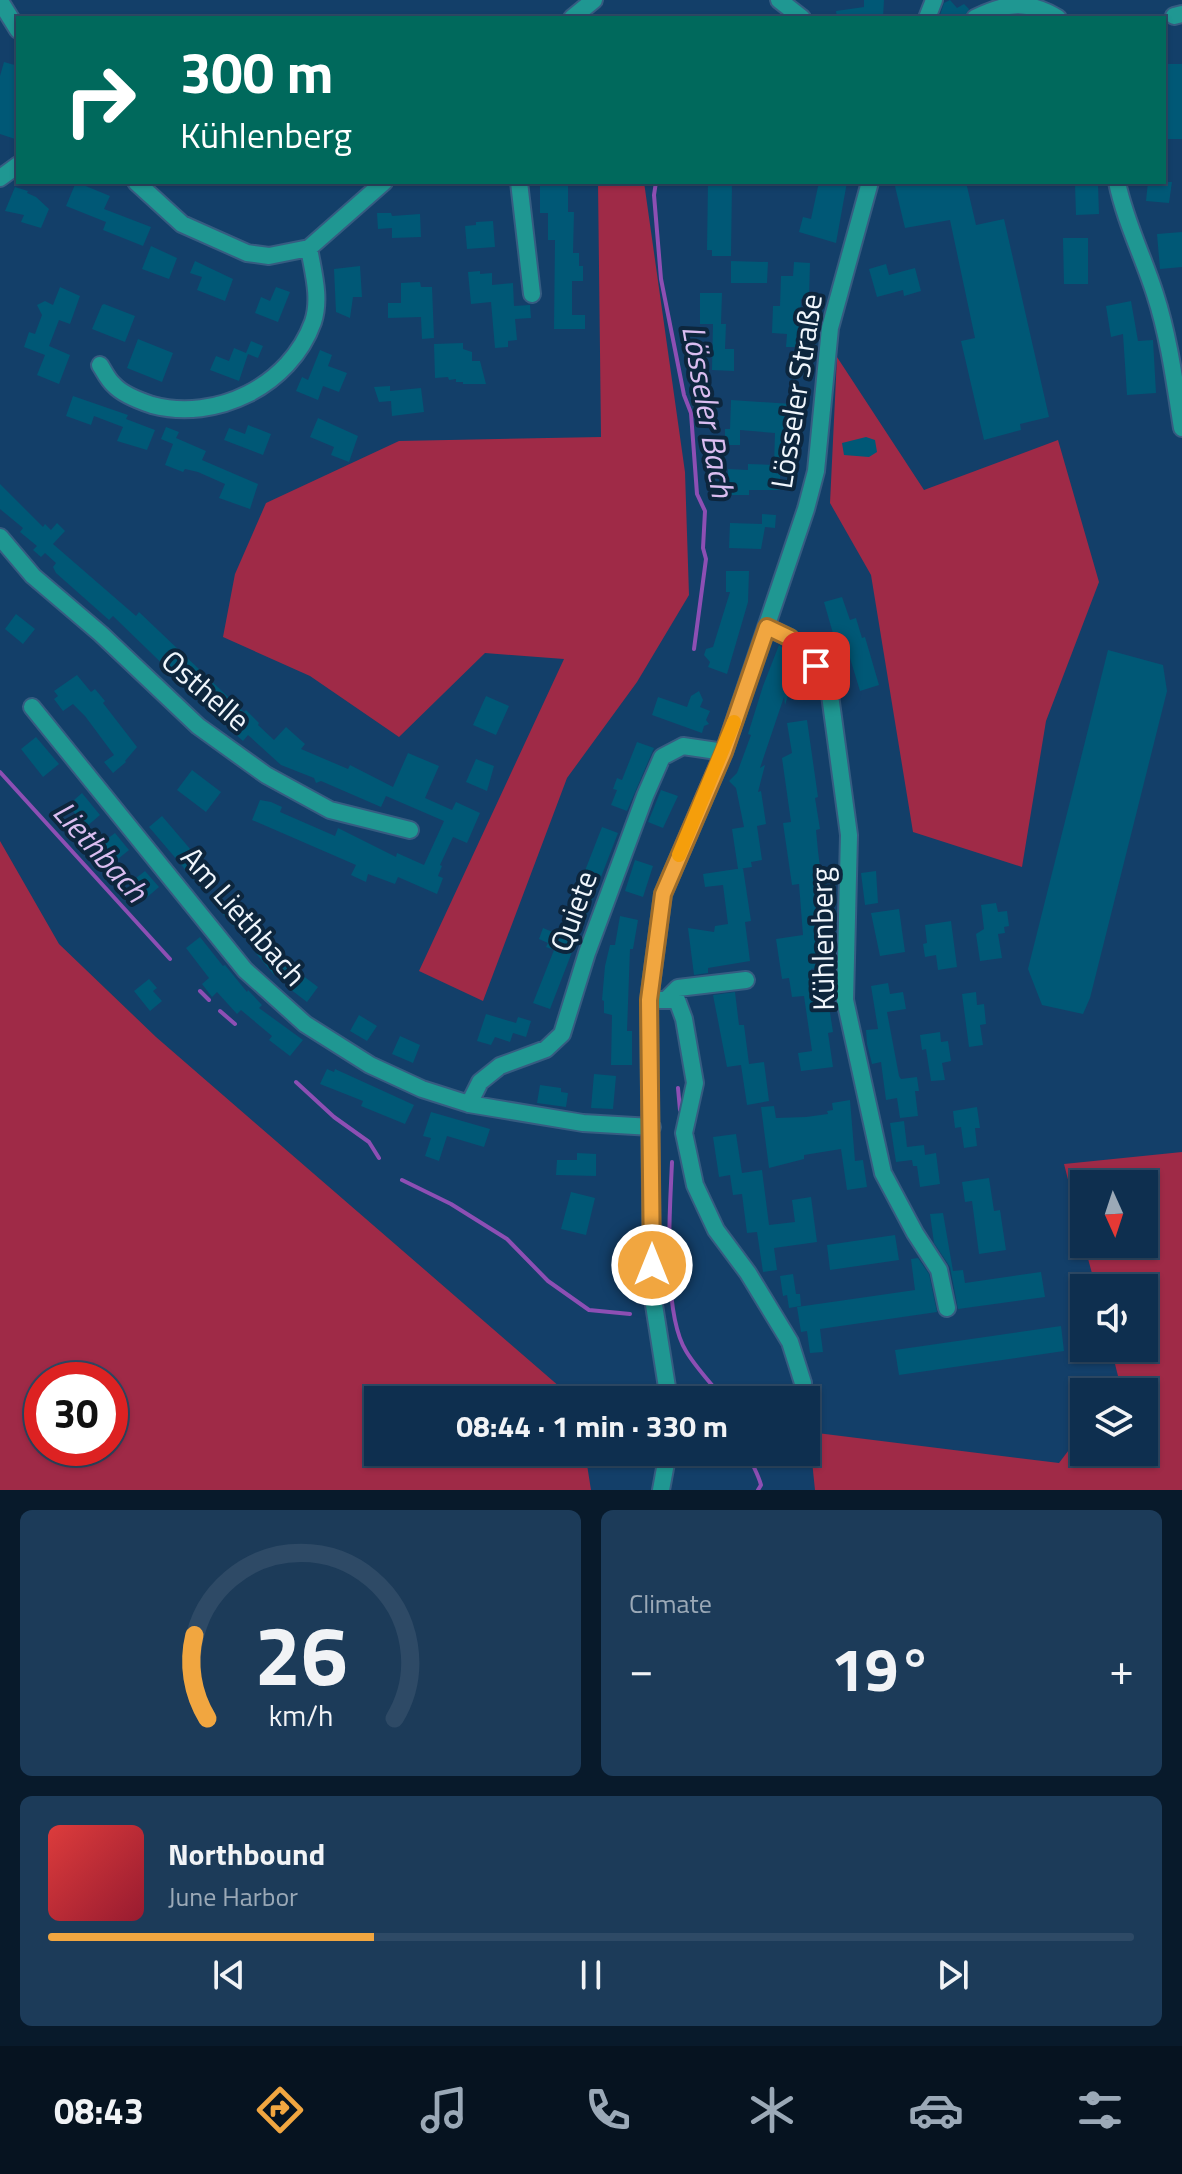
<!DOCTYPE html>
<meta charset="utf-8">
<style>
:root{--surface:#0e2f4f;--page:#1c3b59;--text:#f1f3f6;--muted:#9ba9b7;--line:#2e4a66;--accent:#f1a640}
body{margin:0;font-family:"Titillium Web",sans-serif;background:var(--page);color:var(--text);height:100vh;display:flex;flex-direction:column;font-size:30px;white-space:nowrap}
*{box-sizing:border-box;margin:0}
p{font-size:26px;color:var(--muted)}
.icon{flex:none;width:44px;height:44px;fill:none;stroke:currentColor;stroke-width:2;stroke-linecap:round;stroke-linejoin:round}
.map{position:relative;height:1490px;overflow:hidden}
.side{display:flex;flex-direction:column;gap:20px;padding:20px;background:#081a2b;flex:1}
.side>*{flex:none}
.hud{position:absolute;left:16px;top:16px;width:1150px;height:168px;border-radius:0px;box-shadow:0 2px 6px #0004,0 0 0 2px var(--line);background:#00695c;color:#fff;overflow:hidden}
.needle{width:52px;rotate:177deg}
.controls{position:absolute;left:1070px;top:1170px;display:grid;gap:16px}
.controls a{display:grid;place-items:center;width:88px;height:88px;border-radius:0px;background:var(--surface);box-shadow:0 2px 6px #0004,0 0 0 2px var(--line);font-size:40px}
.speed{position:absolute;left:24px;top:1362px;display:flex;gap:16px;font-size:40px;font-weight:700;text-align:center}
.speed>*{display:grid;place-content:center;width:104px;height:104px;border-radius:50%;background:var(--surface);box-shadow:0 2px 6px #0004,0 0 0 2px var(--line);line-height:1}
.speed .limit{border:12px solid #d22;background:#fff;color:#111}
.pin{position:absolute;display:grid;place-items:center;width:68px;height:68px;color:#fff;margin:-34px;border-radius:16px;box-shadow:0 4px 12px #0006}
.me{position:absolute;width:88px;margin:-44px;rotate:0deg;stroke-linejoin:round;filter:drop-shadow(0 0 6px #0008)}
.turn{display:flex;align-items:center;gap:28px;height:168px;padding:0 32px;font-size:36px}
.turn .icon{width:104px;height:104px;stroke-width:2.5}
.turn b{display:block;font-size:56px;line-height:68px}
.big{font-size:60px;font-weight:700;line-height:1.1}
.side .widget{flex:1;display:flex;flex-direction:column;justify-content:center;gap:12px;min-width:0;padding:0 28px;border-radius:12px;background:var(--page)}
.side .dial{align-items:center;gap:0}
.dial svg{height:208px;overflow:visible;fill:none;stroke:var(--line);stroke-width:7;stroke-linecap:round;text-anchor:middle}
.dial text{fill:var(--text);stroke:none}
.song{display:flex;align-items:center;gap:24px}
.cover{width:96px;height:96px;border-radius:12px;background:linear-gradient(135deg,hsl(0 70% 55%),hsl(350 70% 35%))}
.played{height:8px;border-radius:4px;background:linear-gradient(90deg,var(--accent) 30%,var(--line) 30%)}
.keys{display:flex;justify-content:space-around;direction:ltr}
.heat{display:flex;justify-content:space-between;align-items:center;font-size:44px;direction:ltr}
.side .tiles{flex:1;display:grid;gap:20px;grid-template-columns:1fr 1fr}
.widget:last-child{grid-column:span 2}
.trip{position:absolute;left:364px;top:1386px;width:456px;height:80px;border-radius:0px;background:var(--surface);box-shadow:0 2px 6px #0004,0 0 0 2px var(--line);font-weight:700;line-height:80px;text-align:center}
.dock{display:flex;height:128px;justify-content:space-around;align-items:center;background:#061320;color:var(--muted)}
.dock .icon{width:56px;height:56px}
.dock .on{color:var(--accent)}
.dock b{font-size:36px;color:var(--text)}
.map>svg:first-child{display:block}
.green{fill:#9f2a47;fill-rule:evenodd}
.lines{fill:none;stroke-linecap:round;stroke-linejoin:round}
.stream{stroke:#8d4fb4;stroke-width:4}
.building{fill:#005876}
.minor-casing{stroke:#365c81;stroke-width:20}
.minor{stroke:#1f9792;stroke-width:16}
.route-casing{stroke:#9d6c2a;stroke-width:20}
.route{stroke:#f1a640;stroke-width:14}
.slow{stroke:#f59e0b;stroke-width:14}
.labels{text-anchor:middle;dominant-baseline:central;stroke-width:8;stroke-linejoin:round;paint-order:stroke}
.street-label{font-size:30px;fill:#f0f6fc;stroke:#0d263d}
.water-label{font-size:32px;font-style:italic;fill:#dabdf0;stroke:#0d263d}
</style>
<div class="map">
<svg width="1182" height="1490" viewBox="0 0 1182 1490">
<rect width="100%" height="100%" fill="#133f69"/>
<path class="green" d="M598,182H644L685,472L689,595L637,682L567,778L483,1001L419,971L564,659L485,653L399,737L310,676L223,637L235,574L266,503L399,441L601,437Z
M837,357L924,490L1058,440L1099,582L1046,721L1022,867L913,832L871,575L830,503Z
M0,841L59,944L156,1037L575,1400H378V1452H585L591,1490H0ZM110,1380V1448H42V1380Z
M1182,1152V1490H815L809,1432L1059,1463L1084,1430V1452H1144V1392H1117L1121,1388L1111,1348H1144V1288H1096L1084,1244H1144V1184H1084V1242L1064,1164Z"/>
<g class="lines">
<path class="stream" d="M656,182L654,195L661,279L684,395L691,413L697,494L705,511L703,548L706,559L694,649
M0,772L170,959
M200,991L209,1000
M220,1011L235,1024
M296,1082L334,1117L369,1142L379,1158
M678,1088L680,1110
M672,1162C670,1209 662,1312 686,1351C696,1368 712,1384 724,1400
M402,1180L451,1204L507,1239L548,1281L589,1310L630,1314
M748,1452C751,1464 758,1473 761,1485L758,1490"/>
</g>
<path class="building" d="M864,0H884L883,18H837L836,11L864,7Z
M950,0L957,8L964,4L969,9L964,18H939L944,3Z
M4,62L18,66V92L15,102L18,103V140L0,134V76Z
M1165,64H1182V139H1164Z
M76,182L110,196L104,209L151,227L143,246L103,230L106,222L66,206Z
M540,182H568V212H574L573,253H579V266H583V281H572V315H585V329H554L555,240H548V213H540Z
M708,182H732L731,256H712V250H707Z
M819,182H847L836,243L799,232L803,217L811,219Z
M894,182H966L976,225L1004,219L1049,417L1020,424L1021,430L984,440L961,341L975,338L950,220L905,228Z
M1148,182H1172L1169,203L1146,201Z
M1098,184L1099,214L1076,215L1075,185Z
M15,187L28,191L27,193L36,197L49,209L41,228L21,222L24,215L5,211Z
M377,213H391L392,216L420,214L421,237L392,238V228L378,229Z
M493,221L495,247L467,249L465,226L476,225V222Z
M1182,232V267L1160,269L1157,234Z
M1063,238H1088V284H1064Z
M151,246L177,258L169,279L142,269Z
M195,261L233,279L225,301L197,290L202,277L190,273Z
M731,261L768,262L767,283H731Z
M794,262L810,263L809,299H801L800,347H786L787,334L772,333L773,306H780L781,276H793Z
M886,264L889,275L915,268L921,291L904,296L903,290L877,297L869,269Z
M360,266L362,297H353L350,318L336,312L334,269Z
M480,271V274L492,273V285L513,283L514,306L530,305L531,318L515,319L517,340L508,341V347L495,348L491,302L471,304L468,272Z
M420,282L421,287H432L434,338L422,339L421,317L388,318V303H401V283Z
M60,287L80,296L70,324L59,320L49,346L70,355L59,384L37,375L45,355L24,347L29,332L35,334L42,315L37,305L45,301L53,305Z
M276,287L290,292L278,322L255,313L261,297L270,301Z
M700,293H722L721,324H726L725,349H734V371L712,370L713,324H700Z
M1131,301L1138,341L1153,340L1156,393L1127,395L1123,334L1111,337L1106,306Z
M104,304L135,316L125,342L92,329L102,305Z
M138,339L173,353L162,382L127,368Z
M251,341L263,346L258,358L248,354L239,381L210,370L216,356L229,361L234,348L246,353Z
M463,343V349L472,352V361H480L486,384H463V382H456V379L449,380L448,377L435,378L434,344Z
M320,350L332,355L328,366L347,373L339,392L323,386L318,400L296,391L302,377L308,380Z
M390,386V391L421,388L424,412L392,416L391,401L379,402L374,387Z
M73,396L128,415L126,419L155,430L147,450L117,441L123,427L94,416L91,425L66,416Z
M731,400L792,404L788,459L794,460V474H780V490H749V495H728V469L748,470V464L774,465L775,433L740,430V445H725V429H730Z
M318,418L358,436L349,462L331,455L334,447L310,437Z
M248,425L271,434L263,455L224,440L229,428L245,434Z
M166,427L179,432L176,438L206,451L202,460L258,484L250,509L219,498L225,484L198,472L185,469L183,472L165,465L173,444L161,439Z
M866,437L875,440L877,452L869,457L844,455L842,443Z
M0,484L43,527L45,524L51,530L57,523L65,531L53,544L136,616L139,612L244,712L246,710L259,723L258,725L274,740L286,727L305,744L301,749L348,769L350,765L393,787L408,753L439,766L425,798L452,810L456,802L480,813L467,843L453,837L440,865L442,866L438,876L443,878L437,894L398,877L395,884L368,874L366,882L351,875L356,865L252,820L260,800L271,802L282,807L280,812L335,836L338,828L396,857L397,853L424,865L444,821L386,796L381,807L321,781L316,783L314,778L281,765L248,735L243,741L189,692L194,687L179,680L113,616L109,620L56,573L53,567L56,563L45,553L41,557L33,550L37,546L20,532L23,528L0,509Z
M762,514L776,515L775,528L765,527L761,549L729,548L730,523L762,524Z
M726,571H749L748,602L727,674L708,667L710,662L704,655L706,649L713,647L730,592H726Z
M842,597L850,620L856,618L862,638L865,637L879,685L860,691L843,635L834,637L824,602Z
M16,614L35,629L23,644L5,629Z
M779,645L789,653L785,664L796,667V670L785,705L784,697L760,768L765,765L758,792L761,791L766,824L757,826L762,860L751,862L752,867L738,869L732,829L744,827L736,788L729,781L737,773L751,735L748,734L763,686Z
M1108,650L1163,665L1167,691L1090,998L1083,1014L1042,1005L1028,969Z
M77,675L91,692L95,689L105,701L103,703L137,747L125,761L126,762L113,773L104,762L114,755L85,716L73,704L63,711L54,699L58,696L54,691Z
M699,691L703,700L700,707L710,711L706,720L709,724L704,726L702,733L652,715L658,697L687,707L691,696Z
M486,696L509,706L496,735L473,725Z
M807,720L818,797L815,798L820,829L816,830L818,851L821,874H826L828,896L823,897L827,925L822,926L827,966L811,969L815,994L827,993L833,1032L828,1033L833,1067L801,1071L798,1053L812,1051L804,996L792,997L789,978L782,979L776,939L803,935L799,884L792,885L783,823L791,822L782,758L792,753L787,723Z
M36,737L59,764L43,777L21,749Z
M637,742L654,748L627,811L611,805L617,790L613,789L617,778L622,780Z
M476,759L494,766L487,791L466,782Z
M192,770L221,792L206,812L177,790Z
M661,790L678,796L663,828L648,822Z
M82,793L100,815L86,827L72,810L77,806L73,801Z
M162,816L214,877L201,888L149,827Z
M602,827L618,833L550,1009L533,1003L554,950L546,947L548,943L539,939L543,928L560,935Z
M115,833L129,850L113,863L99,845Z
M635,860L653,866L643,897L625,891Z
M743,868L751,921L745,922L750,961L708,968V973L694,975L688,928L714,932L715,926L728,924L723,885L705,887L703,874Z
M145,871L159,887L145,899L131,882Z
M876,871L878,903L865,905L861,873Z
M234,895L249,913L233,926L218,908Z
M996,903L998,912L1007,911L1009,926L1004,927L1005,933L998,934L1002,958L980,961L976,934L984,929L981,905Z
M899,909L905,952L880,956L871,913Z
M620,916L638,920L633,949H630L627,1031H632V1065H611L612,1015L604,1013V1001L602,1000L605,966L610,945H615Z
M951,921L957,967L938,970L936,955L925,957L923,944L927,943L925,925Z
M200,937L223,966L225,965L247,992L248,990L262,1005L259,1008L303,1040L290,1056L269,1040L272,1036L241,1010L237,1014L217,992L212,997L202,984L209,978L186,948Z
M269,939L288,963L291,961L303,973L302,975L318,987L307,1002L290,989L295,983L280,970L274,975L254,951Z
M149,979L157,988L153,991L162,1001L150,1011L134,991Z
M888,983L890,994L903,992L906,1009L887,1012L899,1076L901,1079L917,1077L919,1091H915L918,1116L900,1118L897,1098L886,1100L881,1062L872,1064L867,1044L866,1030L878,1029L871,986Z
M735,992L739,1025H744L749,1064L764,1062L769,1101L747,1105L741,1065L727,1067L713,995Z
M976,992L977,1005L984,1004L986,1024L980,1025L983,1045L969,1047L962,994Z
M486,1014L516,1023L518,1017L531,1021L526,1037L513,1033L510,1042L495,1037L491,1045L477,1041Z
M359,1015L377,1026L367,1041L350,1031Z
M940,1032L941,1042L948,1041L951,1061L942,1063L945,1080L931,1081L926,1049L922,1050L920,1035Z
M400,1036L420,1045L413,1063L392,1054Z
M327,1069L334,1072L335,1069L414,1105L405,1124L361,1106L363,1101L320,1084Z
M594,1074L616,1076L613,1109L591,1108Z
M540,1085L561,1088V1092L568,1093L566,1107L537,1103Z
M850,1100L855,1161L863,1160L867,1187L847,1190L841,1149L804,1155V1159L769,1168L761,1107L774,1106L776,1118L806,1117L828,1114L827,1111L833,1110L832,1103Z
M977,1107L980,1128H975L977,1146L964,1148L961,1127L955,1128L953,1111Z
M431,1112L490,1129L484,1147L447,1136L439,1161L425,1156L431,1138L423,1136Z
M904,1121L907,1147L924,1145L925,1155L936,1153L940,1184L920,1187L917,1166H913L912,1160L896,1162L890,1123Z
M736,1134L742,1173L762,1170L769,1225L795,1222L792,1200L811,1197L817,1242L774,1248L777,1270L763,1272L757,1232L747,1233L742,1194L733,1195L730,1175L719,1177L713,1137Z
M577,1153L596,1154V1176L556,1175L557,1160H577Z
M989,1178L994,1211L1000,1210L1006,1250L979,1254L972,1201L965,1202L962,1182Z
M571,1192L595,1198L586,1235L561,1229Z
M943,1213L953,1271L963,1270L965,1283L1041,1272L1045,1297L958,1309L950,1267L934,1243L930,1214Z
M895,1235L899,1260L830,1270L827,1245Z
M918,1258L929,1274L937,1312L820,1329L823,1352L810,1353L807,1331L801,1332L797,1307L915,1290L911,1259Z
M793,1274L796,1294H792H800L801,1306L789,1308L787,1295L783,1296L780,1276Z
M1061,1326L1064,1351L899,1375L895,1350Z"/>
<g class="lines">
<defs>
<path id="minor" d="M779,0L802,18
M0,1L18,30
M1174,16L1182,14
M572,18L594,0
M927,18L934,0
M975,18C1007,2 1028,0 1058,18
M0,178L18,165
M136,182L182,224L247,253L269,256L309,248L384,182
M519,182L532,294
M1117,182C1125,221 1143,256 1155,294C1169,337 1175,384 1182,428
M100,365C104,371 108,380 114,385C123,395 140,401 152,405C216,422 290,386 313,322C321,298 313,272 309,248
M0,537L33,576L101,634L198,726L266,775L330,810L410,830
M767,627L790,638L816,666L830,695L849,835L845,1000L883,1173L915,1233L939,1270L947,1308
M32,707L245,970L305,1024L370,1065L422,1089L469,1104L583,1123L652,1127
M668,998L678,988L746,980
M649,1000H677L684,1019L695,1083L684,1133L695,1185L716,1230L748,1273L790,1342L803,1383
M469,1104L480,1082L500,1066L546,1049L562,1034L587,953L645,796L662,757L683,746L724,752
M669,1400L652,1292L649,1000L663,894L724,752L806,509L816,471L830,328L870,182
M661,1490L668,1452"/>
</defs>
<use href="#minor" class="minor-casing"/>
<use href="#minor" class="minor"/>
</g>
<g class="lines">
<defs>
<path id="route" d="M652,1265L649,1000L663,894L724,752L767,627L790,638L816,666"/>
</defs>
<use href="#route" class="route-casing"/>
<use href="#route" class="route"/>
<path class="slow" d="M679,855L734,722"/>
</g>
<g class="labels">
<g class="street-label">
<text transform="translate(796 391) rotate(-81)">Lösseler Straße</text>
<text transform="translate(206 690) rotate(41)">Osthelle</text>
<text transform="translate(573 911) rotate(-70)">Quiete</text>
<text transform="translate(244 916) rotate(49)">Am Liethbach</text>
<text transform="translate(822 939) rotate(-91)">Kühlenberg</text>
</g>
<g class="water-label">
<text transform="translate(709 411) rotate(80)">Lösseler Bach</text>
<text transform="translate(101 851) rotate(48)">Liethbach</text>
</g>
</g>
</svg>
<div class="controls">
<a><svg class="needle" viewBox="-14 -14 28 28"><path d="M0-13l5 13h-10z" fill="#e53935"/><path d="M0 13l5-13h-10z" fill="#9ba9b7"/></svg></a>
<a><svg class="icon" aria-label="sound" viewBox="0 0 24 24"><path d="M4 9h4l5-4v14l-5-4H4zM17 9q2 3 0 6"/></svg></a>
<a><svg class="icon" aria-label="layers" viewBox="0 0 24 24"><path d="M12 4l9 5-9 5-9-5zM3 14l9 5 9-5"/></svg></a>
</div>
<div class="speed"><div class="limit">30</div></div>
<div class="pin" style="left:816px;top:666px;background:#d93025"><svg class="icon" aria-label="arrive" viewBox="0 0 24 24"><path d="M6 21V4h12l-3 4 3 4H6"/></svg></div>
<svg class="me" style="left:652px;top:1265px" viewBox="-20 -20 40 40"><circle r="17" fill="#f1a640" stroke="#fff" stroke-width="3"/><path d="M0-11L8 9 0 5-8 9z" fill="#fff"/></svg>
<div class="trip">08:44 · 1 min · 330 m</div>
<div class="hud">
<div class="turn"><svg class="icon" aria-label="right" viewBox="0 0 24 24"><path d="M7 20v-9h11M14 6l5 5-5 5"/></svg><div><b>300 m</b>Kühlenberg</div></div>
</div>
</div>
<section class="side">
<div class="tiles">
<div class="widget dial"><svg viewBox="0 0 100 80">
<path d="M14 69A42 42 0 1 1 86 69"/>
<path d="M14 69A42 42 0 0 1 9 37" stroke="#f1a640"/>
<text x="50" y="56" font-size="32" font-weight="700">26</text>
<text x="50" y="72" font-size="11">km/h</text>
</svg></div>
<div class="widget"><p>Climate</p>
<div class="heat"><a>−</a><b class="big">19°</b><a>+</a></div>
</div>
<div class="widget">
<div class="song"><i class="cover"></i><div><b>Northbound</b><p>June Harbor</p></div></div>
<div class="played"></div>
<div class="keys"><svg class="icon" aria-label="previous" viewBox="0 0 24 24"><path d="M18 5L8 12l10 7zM5 5v14"/></svg><svg class="icon" aria-label="pause" viewBox="0 0 24 24"><path d="M8 5v14M16 5v14"/></svg><svg class="icon" aria-label="next" viewBox="0 0 24 24"><path d="M6 5l10 7-10 7zM19 5v14"/></svg></div>
</div>
</div>
</section>
<nav class="dock">
<b>08:43</b>
<svg class="icon on" aria-label="directions" viewBox="0 0 24 24"><path d="M12 3l9 9-9 9-9-9zM9 14v-3h6M13 9l2 2-2 2"/></svg>
<svg class="icon" aria-label="music" viewBox="0 0 24 24"><path d="M9 18V5l10-2v13"/><circle cx="6" cy="18" r="3"/><circle cx="16" cy="16" r="3"/></svg>
<svg class="icon" aria-label="phone" viewBox="0 0 24 24"><path d="M5 4h4l2 5-3 2q2 4 5 5l2-3 5 2v4C11 20 4 13 5 4z"/></svg>
<svg class="icon" aria-label="climate" viewBox="0 0 24 24"><path d="M12 3v18M4 7l16 10M4 17L20 7"/></svg>
<svg class="icon" aria-label="car" viewBox="0 0 24 24"><path d="M5 17H2v-5l4-1 3-4h7l3 4 3 1v5h-3M9 17h6M6 11h13"/><circle cx="7" cy="17" r="2"/><circle cx="17" cy="17" r="2"/></svg>
<svg class="icon" aria-label="filters" viewBox="0 0 24 24"><path d="M4 7h16M4 17h16"/><circle cx="9" cy="7" r="2"/><circle cx="15" cy="17" r="2"/></svg>
</nav>
